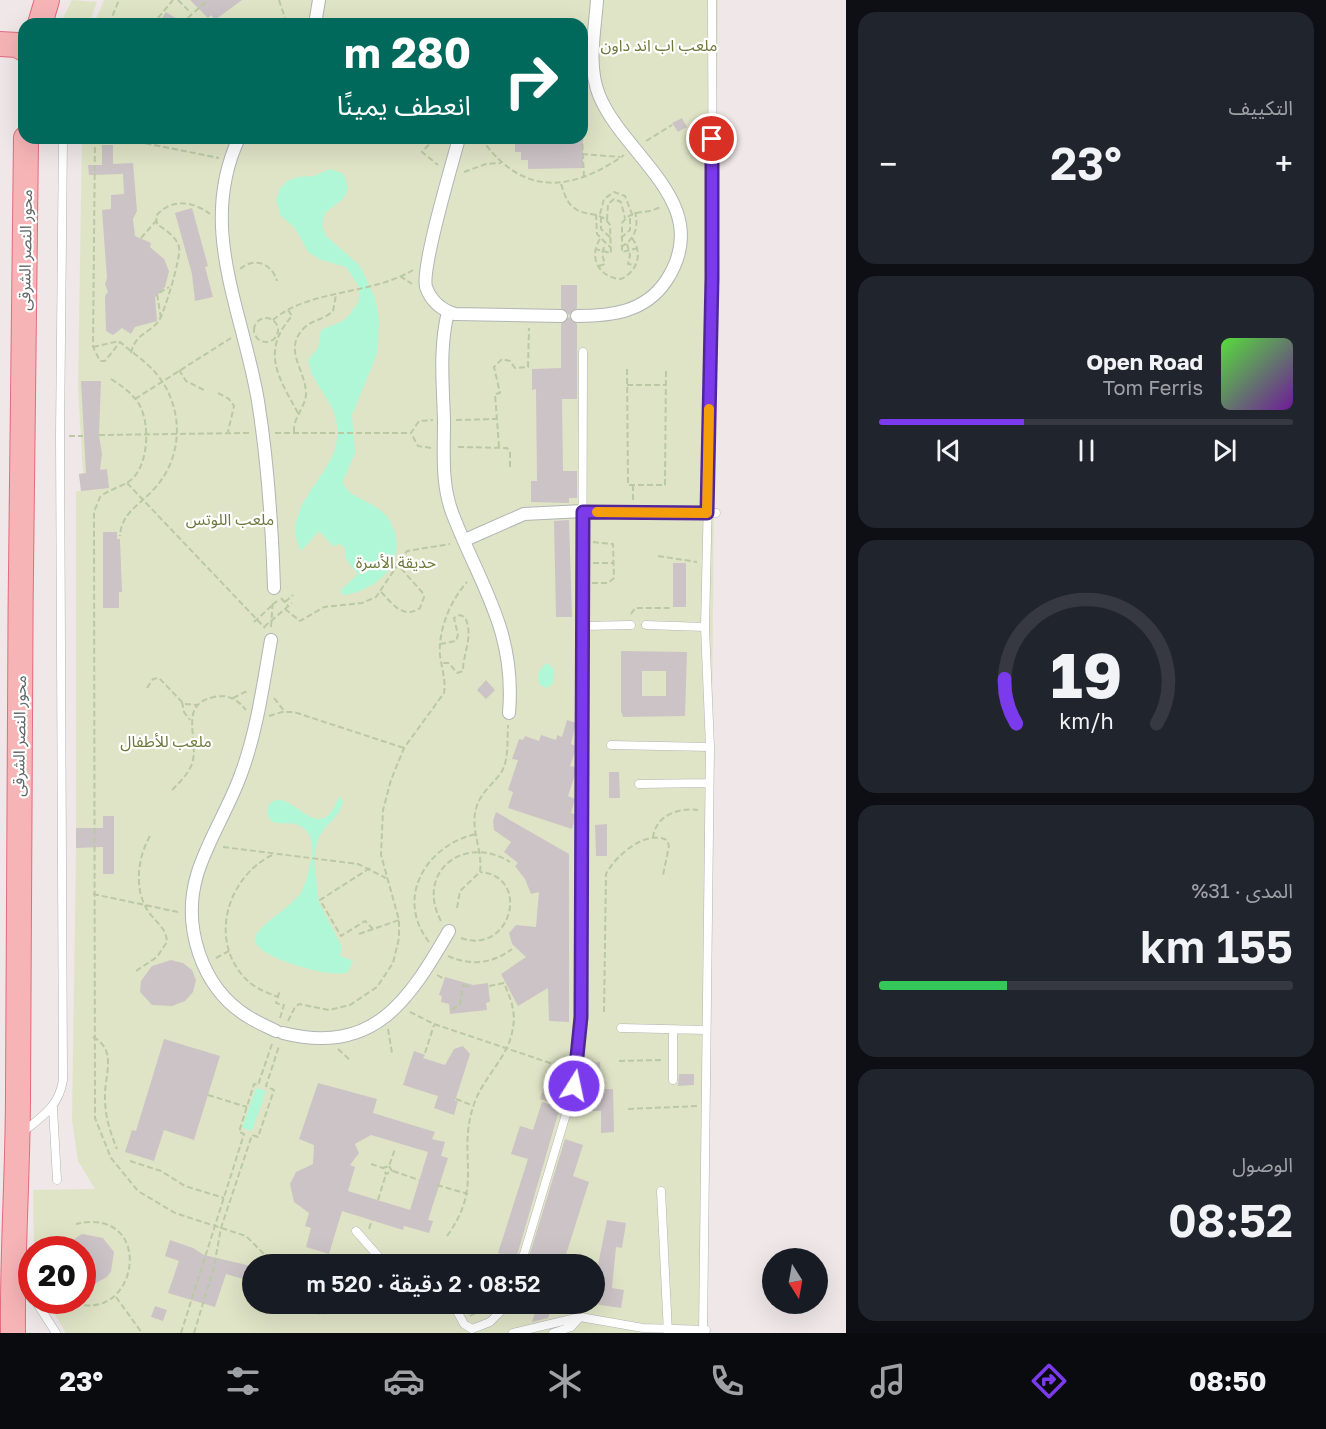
<!DOCTYPE html>
<html lang="ar">
<meta charset="utf-8">
<style>
:root{--surface:#171b24;--page:#20242c;--text:#f1f3f6;--muted:#9ea1a6;--line:#363941;--accent:#7c3aed}
body{margin:0;font-family:"Golos Text","Noto Sans Arabic",sans-serif;background:var(--page);color:var(--text);direction:rtl;height:100vh;display:flex;flex-direction:column;font-size:22px;white-space:nowrap}
*{box-sizing:border-box;margin:0}
p{font-size:20px;color:var(--muted)}
.icon{flex:none;width:33px;height:33px;fill:none;stroke:currentColor;stroke-width:2;stroke-linecap:round;stroke-linejoin:round}
.map{position:relative;flex:1;overflow:hidden;direction:ltr}
.side{display:flex;flex-direction:column;gap:12px;padding:12px;background:#0d0f14;width:480px}
.side>*{flex:none}
.banner{position:absolute;left:18px;top:18px;width:570px;height:126px;border-radius:18px;box-shadow:0 6px 24px #0002;direction:rtl;background:#00695c;color:#fff;overflow:hidden}
.needle{width:39px;rotate:169deg}
.tools{position:absolute;left:762px;top:1248px;display:grid;gap:12px}
.tools a{display:grid;place-items:center;width:66px;height:66px;border-radius:50%;background:var(--surface);box-shadow:0 6px 24px #0002;font-size:30px}
.speed{position:absolute;left:18px;top:1236px;display:flex;gap:12px;font-size:30px;font-weight:700;text-align:center}
.speed>*{display:grid;place-content:center;width:78px;height:78px;border-radius:50%;background:var(--surface);box-shadow:0 6px 24px #0002;line-height:1}
.speed .limit{border:9px solid #d22;background:#fff;color:#111}
.pin{position:absolute;display:grid;place-items:center;width:51px;height:51px;color:#fff;margin:-26px;border:3px solid #fff;border-radius:50%;box-shadow:0 2px 6px #0007}
.me{position:absolute;width:66px;margin:-33px;rotate:10deg;stroke-linejoin:round;filter:drop-shadow(0 0 4px #0008)}
.turn{display:flex;align-items:center;gap:21px;height:126px;padding:0 18px;font-size:27px}
.turn .icon{width:78px;height:78px;stroke-width:2.5}
.turn b{display:block;font-size:42px;line-height:51px}
.big{font-size:45px;font-weight:600;line-height:1.1}
.side .card{flex:1;display:flex;flex-direction:column;justify-content:center;gap:9px;min-width:0;padding:0 21px;border-radius:18px;background:var(--page)}
.side .dial{align-items:center;gap:0}
.dial svg{height:156px;overflow:visible;fill:none;stroke:var(--line);stroke-width:7;stroke-linecap:round;text-anchor:middle}
.dial text{fill:var(--text);stroke:none}
.song{display:flex;align-items:center;gap:18px}
.cover{width:72px;height:72px;border-radius:9px;background:linear-gradient(135deg,hsl(110 70% 55%),hsl(280 70% 35%))}
.played{height:6px;border-radius:3px;background:linear-gradient(90deg,var(--accent) 35%,var(--line) 35%)}
.keys{display:flex;justify-content:space-around;direction:ltr}
.heat{display:flex;justify-content:space-between;align-items:center;font-size:33px;direction:ltr}
.charge{height:9px;border-radius:4px;background:linear-gradient(90deg,#34c759 31%,var(--line) 0)}
.trip{position:absolute;left:242px;top:1254px;width:363px;height:60px;border-radius:30px;background:var(--surface);box-shadow:0 6px 24px #0002;font-weight:600;line-height:60px;text-align:center;direction:rtl}
.tabs{display:flex;height:96px;justify-content:space-around;align-items:center;background:#090b0e;color:var(--muted)}
.tabs .icon{width:42px;height:42px}
.tabs .on{color:var(--accent)}
.tabs b{font-size:27px;color:var(--text)}
main{display:flex;flex:1;min-height:0}
.map>svg:first-child{display:block}
.green{fill:#e0e4c6;fill-rule:evenodd}
.water{fill:#aff7d7}
.building{fill:#cbc3c5;fill-rule:evenodd}
.lines{fill:none;stroke-linecap:round;stroke-linejoin:round}
.service-casing{stroke:#afb5b4;stroke-width:9}
.pedestrian-casing{stroke:#afb5b4;stroke-width:14}
.primary-casing{stroke:#e46b7e;stroke-width:26}
.path{stroke:#bac9a4;stroke-width:2;stroke-dasharray:6 3;stroke-linecap:butt}
.service{stroke:#fff;stroke-width:8}
.pedestrian{stroke:#fff;stroke-width:12}
.primary{stroke:#f7b4b7;stroke-width:24}
.route-casing{stroke:#51269a;stroke-width:15}
.route{stroke:#7c3aed;stroke-width:10}
.slow{stroke:#f59e0b;stroke-width:10}
.labels{text-anchor:middle;dominant-baseline:central;stroke-width:4.5;stroke-linejoin:round;paint-order:stroke}
.park-label{font-size:16px;fill:#6e783a;stroke:#fff}
.street-label{font-size:16px;fill:#5e6663;stroke:#fff}
</style>
<main>
<section class="side">
<div class="card"><p>التكييف</p>
<div class="heat"><a>−</a><b class="big">23°</b><a>+</a></div>
</div>
<div class="card">
<div class="song"><i class="cover"></i><div><b>Open Road</b><p>Tom Ferris</p></div></div>
<div class="played"></div>
<div class="keys"><svg class="icon" aria-label="previous" viewBox="0 0 24 24"><path d="M18 5L8 12l10 7zM5 5v14"/></svg><svg class="icon" aria-label="pause" viewBox="0 0 24 24"><path d="M8 5v14M16 5v14"/></svg><svg class="icon" aria-label="next" viewBox="0 0 24 24"><path d="M6 5l10 7-10 7zM19 5v14"/></svg></div>
</div>
<div class="card dial"><svg viewBox="0 0 100 80">
<path d="M14 69A42 42 0 1 1 86 69"/>
<path d="M14 69A42 42 0 0 1 8 46" stroke="#7c3aed"/>
<text x="50" y="56" font-size="32" font-weight="700">19</text>
<text x="50" y="72" font-size="11">km/h</text>
</svg></div>
<div class="card"><p>المدى · 31%</p><b class="big">155 km</b><div class="charge"></div></div>
<div class="card"><p>الوصول</p><b class="big">08:52</b></div>
</section>
<div class="map">
<svg width="846" height="1333" viewBox="0 0 846 1333">
<rect width="100%" height="100%" fill="#efe7e8"/>
<path class="green" d="M72,0L97,2L89,24L61,22Z
M104,0H718L707,1333H66L47,1301L82,1300V1250L34,1249L33,1190L95,1189L78,1161L72,1120L76,848V491H81L79,474L83,473L78,388L82,138H582V24H94ZM252,1264H594V1304H252Z"/>
<path class="water" d="M330,169L344,174L348,189L344,198L325,213L322,225L326,236L360,266L375,298L379,319L377,354L352,415L355,453L343,481C347,501 379,499 391,523C410,560 379,591 343,595L340,591L358,574L345,558V548L340,544L333,546L319,531L301,551C279,511 328,480 336,445C345,405 313,392 308,360L318,348L321,330L343,321L350,314L359,301V287L346,267L319,259L308,252L295,228L281,216L276,200L280,189L287,181L298,177L314,176Z
M548,663L554,670L553,684L546,688L539,684C537,676 539,667 548,663Z
M339,796L343,801C341,817 323,825 318,840C310,862 319,880 318,900L342,947L340,956L353,961L348,972C337,977 307,969 295,965C217,939 273,926 300,894C305,888 310,866 312,856C313,845 312,834 302,827C292,820 281,826 271,821L267,813L269,804C291,783 319,853 339,796Z
M256,1088L266,1091L252,1131L242,1128Z"/>
<path class="building" d="M190,0H242L215,20L211,15L208,18Z
M166,12L185,24H158Z
M682,118L687,127L678,132L672,123Z
M515,138L583,140V168L528,169V160H521V152H515Z
M102,145H113V164L133,163L137,211L133,219L135,236L151,243L150,247L164,259L169,271L165,287L155,297L157,321L135,327L131,334L122,328L113,335L106,331L105,296L108,292L105,284L107,278L102,210L111,209V195L124,194L123,174L89,175L88,165H102Z
M192,208L208,266L205,267L213,297L195,301L192,274L175,213Z
M561,285H577V308L569,315L561,308Z
M569,317L577,324V399H562L563,471H577V498H569V503L531,502V481H537L536,389L532,390V369L561,368V324Z
M81,381H101L99,435L102,454L100,470L107,469L109,488L81,491L79,474L86,473Z
M569,520L572,617H556L554,521Z
M103,532H117V539H120L122,592H119V608H103Z
M673,563H686V607H673Z
M621,651L687,652L685,716L623,717L621,711ZM642,671H666V696H642Z
M486,680L495,690L486,699L477,690Z
M567,720L576,723L571,744L576,746V749L570,766L576,767V772L568,796L575,799L571,813L576,815L572,829L508,808L513,792L508,790L518,760L512,759L519,739L523,740L525,736L539,741L541,735L556,740L557,735L562,737Z
M609,772H619L620,798H609Z
M496,812L569,854V1022L549,1021L548,988L518,1006L501,974L526,957L512,944L509,933L516,925L536,927L539,892L531,894L525,879L515,866L518,863L504,852L511,842L494,830L493,821Z
M103,816H114V874H103V847L76,848V828H103Z
M607,824V856H596L595,825Z
M171,960L183,963L192,970L196,980L193,992L185,1001L172,1006L152,1005L140,992L141,981L152,966Z
M445,977L473,985L488,983L490,1002L486,1003L487,1010L450,1014L449,1004L441,1002L442,996L439,995Z
M164,1039L220,1056L194,1140L164,1130L154,1161L125,1152L132,1130L136,1131Z
M463,1046L470,1054L455,1101H458L454,1115L434,1108L438,1096L403,1085L414,1051L425,1055L423,1058L445,1065L454,1049Z
M600,1062L601,1089H613L614,1132L601,1133V1111H591L590,1063Z
M549,1071L560,1074L550,1102L540,1099Z
M679,1074H694V1085L678,1086Z
M318,1083L377,1099L373,1113L435,1132L432,1139L445,1142L441,1156L448,1158L428,1220L433,1221L429,1233L404,1226L403,1230L342,1211L329,1254L306,1247L311,1228L305,1226L309,1213L294,1202L290,1184L296,1172L313,1164L314,1145L299,1139ZM371,1135L428,1152L410,1210L348,1191L355,1167L350,1165L359,1153L355,1144Z
M542,1102L560,1107L516,1259L498,1253L528,1159L511,1154L520,1126L533,1130Z
M565,1139L583,1145L573,1176L589,1182L563,1264H541L528,1260Z
M607,1220L626,1223L622,1248L616,1247L612,1288L624,1290L621,1308L594,1304V1285Z
M82,1234L103,1238L114,1252L111,1271L107,1277L94,1284L82,1285V1250H58Z
M170,1240L193,1248L204,1255L251,1266L247,1280L226,1274L215,1307L168,1293L179,1261L165,1256Z
M538,1304H553L548,1318L532,1322Z
M155,1306L167,1310L163,1321L151,1317Z"/>
<g class="lines">
<defs>
<path id="service" d="M583,511L716,513
M646,625L705,627
M583,626L631,625
M611,745L710,747
M639,784L709,783
M621,1028L706,1030
M673,1030V1080
M53,1108L57,1180
M24,1131C43,1116 59,1106 63,1080L60,436L63,138
M661,1191L668,1333
M356,1231L385,1264
M521,1264L570,1101L581,1035L583,352
M21,1279L32,1296
M35,1300L56,1333
M453,1304L464,1324L472,1329L490,1322L508,1304
M507,1304L519,1308L523,1304
M513,1333L580,1317L643,1328L706,1330
M553,1333L571,1327L580,1317
M703,1333L710,747L705,627L713,278L712,0"/>
<path id="pedestrian" d="M315,24L319,0
M239,138C197,227 243,311 258,401C268,463 272,525 274,588
M459,138C452,165 421,267 426,287C431,301 442,310 455,314L561,316
M448,312C439,348 443,384 444,421C444,452 441,485 453,515C481,587 516,631 509,713
M577,316C612,316 645,312 666,281C717,204 624,157 599,95C587,65 595,31 597,0
M465,540L524,514L583,511
M271,640C263,685 257,731 241,774C229,808 206,843 197,875C182,926 201,987 247,1016C256,1022 266,1026 276,1031
M283,1033C374,1056 409,1000 449,931"/>
<path id="primary" d="M40,24L47,0
M0,44L17,45L24,49
M13,1333C12,1253 18,1173 18,1093C18,775 22,456 26,138"/>
</defs>
<use href="#service" class="service-casing"/>
<use href="#pedestrian" class="pedestrian-casing"/>
<use href="#primary" class="primary-casing"/>
<path class="path" d="M178,0L191,13
M279,0L287,24
M158,18L173,0
M109,24L119,0
M181,24L208,0
M582,135L584,178
M95,138L93,347L100,361H105L120,342
M119,138L219,158
M254,138L296,141L317,138
M435,138L422,152L438,165
M481,138C521,196 570,193 624,155
M646,141L672,125
M582,154L620,157
M464,172L486,164L501,163
M561,184C564,192 566,201 572,206C583,218 600,209 610,225L611,253L595,249
M596,214L597,234L611,248
M600,214L604,199L614,192L625,196L632,214
M601,217V229L611,238
M607,220L608,204L614,199L621,202L625,218
M141,238L156,221
M621,238L630,230V215
M600,239C588,257 599,278 621,279C638,271 643,253 632,238
M627,244L630,255L628,264L636,265
M621,247C635,239 639,227 635,212
M638,248L622,252V223C633,207 648,216 661,206
M599,266L605,264L602,254L605,244
M240,269C254,257 272,263 277,281
M400,276L412,284
M288,310L292,316C260,352 279,378 298,413
M161,318L157,294L169,287
M254 330a12 12 0 1 1 24 0a12 12 0 1 1-24 0Z
M273,320C309,289 372,295 413,270
M93,347L119,341C130,351 144,360 154,371C184,404 185,456 154,489C140,505 121,513 120,536
M131,353C135,335 147,334 158,322C164,315 182,254 179,247C176,236 165,230 157,224L156,216C171,198 193,201 210,214
M627,369L628,485H665L666,369
M179,370L186,381L204,390
M111,379C122,386 132,393 139,404C150,423 149,463 132,479C123,487 109,489 100,497L94,512L95,1118L111,1158L138,1191L175,1213L246,1236L274,1264
M627,385H666
M218,393L229,399L234,406L228,432
M135,399L231,338
M456,420L497,419
M294,432C293,417 306,407 306,393C305,368 282,349 305,327C313,320 325,319 333,311L336,295
M275,433H411
M99,435L249,433
M69,436H83
M458,447L507,448L510,452V469
M499,447L495,394L500,393L494,367L502,359L510,361L515,368L528,367L529,328
M431,448L418,446L411,433L419,421L433,420
M127,483L265,628
M633,500V485
M658,556L697,562
M593,563H614
M592,583H608L614,578L613,544L592,542
M381,592C392,603 403,620 420,608L424,597L422,592L398,565
M281,598L288,606
M285,602L293,595
M285,609L300,621L324,607L362,603L376,597L407,551L450,544
M631,614L635,608H672
M254,622L277,601
M264,627L292,603
M271,627L273,600
M440,644L456,641L458,635L454,618L460,615L465,617C474,637 463,652 463,671L457,673L449,663H441
M147,688L153,679L159,678L184,704L197,705
M233,698L249,690
M274,698L285,712
M182,702L184,712L190,720
M269,716L282,712H294L404,748
M172,790C180,782 188,774 192,764C200,740 177,704 214,697C228,694 237,699 246,710
M653,838C655,816 678,807 698,810
M223,847L358,864L386,878
M272,855C226,878 207,944 249,982C257,989 268,993 278,997
M370,868L320,900L341,936L365,921L373,929
M93,894L178,912
M457,908L460,891L480,872C483,850 470,830 476,809C480,792 494,784 502,771C509,759 507,738 508,725
M441,921C415,873 463,833 510,862
M359,934L399,920
M461,938C511,956 532,876 480,872
M429,942C394,897 427,845 476,834
M448,956C470,966 492,964 512,949
M216,958L229,951
M136,971L157,957L167,942C166,927 156,923 148,911C133,888 138,856 151,834
M437,975L444,979
M462,985L470,987
M452,1009L460,1005L463,985
M410,1012L434,1024L565,1068
M604,1012L606,874C616,855 645,830 667,840L669,846L663,875
M280,1018L284,1005L276,1003L280,990
M288,1021L295,1007L299,1004L329,1010L350,1005L377,987L393,963L399,938V920L381,855L383,810L391,780L404,748L444,693C446,681 442,669 440,656C438,630 450,601 467,582
M388,1029L392,1053
M93,1037C118,1050 104,1076 105,1098C105,1116 110,1132 117,1149
M338,1049L351,1061
M425,1053L434,1025
M619,1061L661,1060
M208,1095L247,1107
M456,1099L474,1106
M628,1109L697,1106
M130,1161L161,1171L185,1186L224,1198
M371,1164L383,1168
M389,1166L392,1171L386,1174L383,1168L389,1166L395,1149
M393,1171L419,1180
M437,1185L468,1194
M378,1200L386,1174
M369,1229L372,1220
M447,1236C485,1184 456,1156 474,1104C483,1077 510,1056 513,1027C516,1011 510,997 504,983L489,986
M116,1297L142,1333
M67,1300C138,1333 159,1205 76,1224
M310,1304C312,1314 322,1316 330,1311L334,1304
M470,1316L479,1311L483,1304
M181,1333L244,1134L239,1132L254,1084L258,1085L272,1044
M194,1333L214,1267L221,1228L252,1135L258,1137L274,1090L266,1086L279,1046"/>
<use href="#service" class="service"/>
<use href="#pedestrian" class="pedestrian"/>
<use href="#primary" class="primary"/>
</g>
<g class="lines">
<defs>
<path id="route" d="M574,1086L581,1017L583,512L707,513L712,278V139"/>
</defs>
<use href="#route" class="route-casing"/>
<use href="#route" class="route"/>
<path class="slow" d="M597,512L707,513L709,409"/>
</g>
<g class="labels">
<g class="park-label">
<text x="659" y="45">ملعب اب اند داون</text>
<text x="230" y="519">ملعب اللوتس</text>
<text x="396" y="562">حديقة الأسرة</text>
<text x="166" y="741">ملعب للأطفال</text>
</g>
<g class="street-label">
<text transform="translate(25 250) rotate(-89)">محور النصر الشرقى</text>
<text transform="translate(19 736) rotate(-89)">محور النصر الشرقى</text>
</g>
</g>
</svg>
<div class="tools">
<a><svg class="needle" viewBox="-14 -14 28 28"><path d="M0-13l5 13h-10z" fill="#e53935"/><path d="M0 13l5-13h-10z" fill="#9ea1a6"/></svg></a>
</div>
<div class="speed"><div class="limit">20</div></div>
<div class="pin" style="left:712px;top:139px;background:#d93025"><svg class="icon" aria-label="arrive" viewBox="0 0 24 24"><path d="M6 21V4h12l-3 4 3 4H6"/></svg></div>
<svg class="me" style="left:574px;top:1086px" viewBox="-20 -20 40 40"><circle r="17" fill="#7c3aed" stroke="#fff" stroke-width="3"/><path d="M0-11L8 9 0 5-8 9z" fill="#fff"/></svg>
<div class="trip">08:52 · 2 دقيقة · 520 m</div>
<div class="banner">
<div class="turn"><svg class="icon" aria-label="right" viewBox="0 0 24 24"><path d="M7 20v-9h11M14 6l5 5-5 5"/></svg><div><b>280 m</b>انعطف يمينًا</div></div>
</div>
</div>
</main>
<nav class="tabs">
<b>08:50</b>
<svg class="icon on" aria-label="directions" viewBox="0 0 24 24"><path d="M12 3l9 9-9 9-9-9zM9 14v-3h6M13 9l2 2-2 2"/></svg>
<svg class="icon" aria-label="music" viewBox="0 0 24 24"><path d="M9 18V5l10-2v13"/><circle cx="6" cy="18" r="3"/><circle cx="16" cy="16" r="3"/></svg>
<svg class="icon" aria-label="phone" viewBox="0 0 24 24"><path d="M5 4h4l2 5-3 2q2 4 5 5l2-3 5 2v4C11 20 4 13 5 4z"/></svg>
<svg class="icon" aria-label="climate" viewBox="0 0 24 24"><path d="M12 3v18M4 7l16 10M4 17L20 7"/></svg>
<svg class="icon" aria-label="car" viewBox="0 0 24 24"><path d="M5 17H2v-5l4-1 3-4h7l3 4 3 1v5h-3M9 17h6M6 11h13"/><circle cx="7" cy="17" r="2"/><circle cx="17" cy="17" r="2"/></svg>
<svg class="icon" aria-label="filters" viewBox="0 0 24 24"><path d="M4 7h16M4 17h16"/><circle cx="9" cy="7" r="2"/><circle cx="15" cy="17" r="2"/></svg>
<b>23°</b>
</nav>
